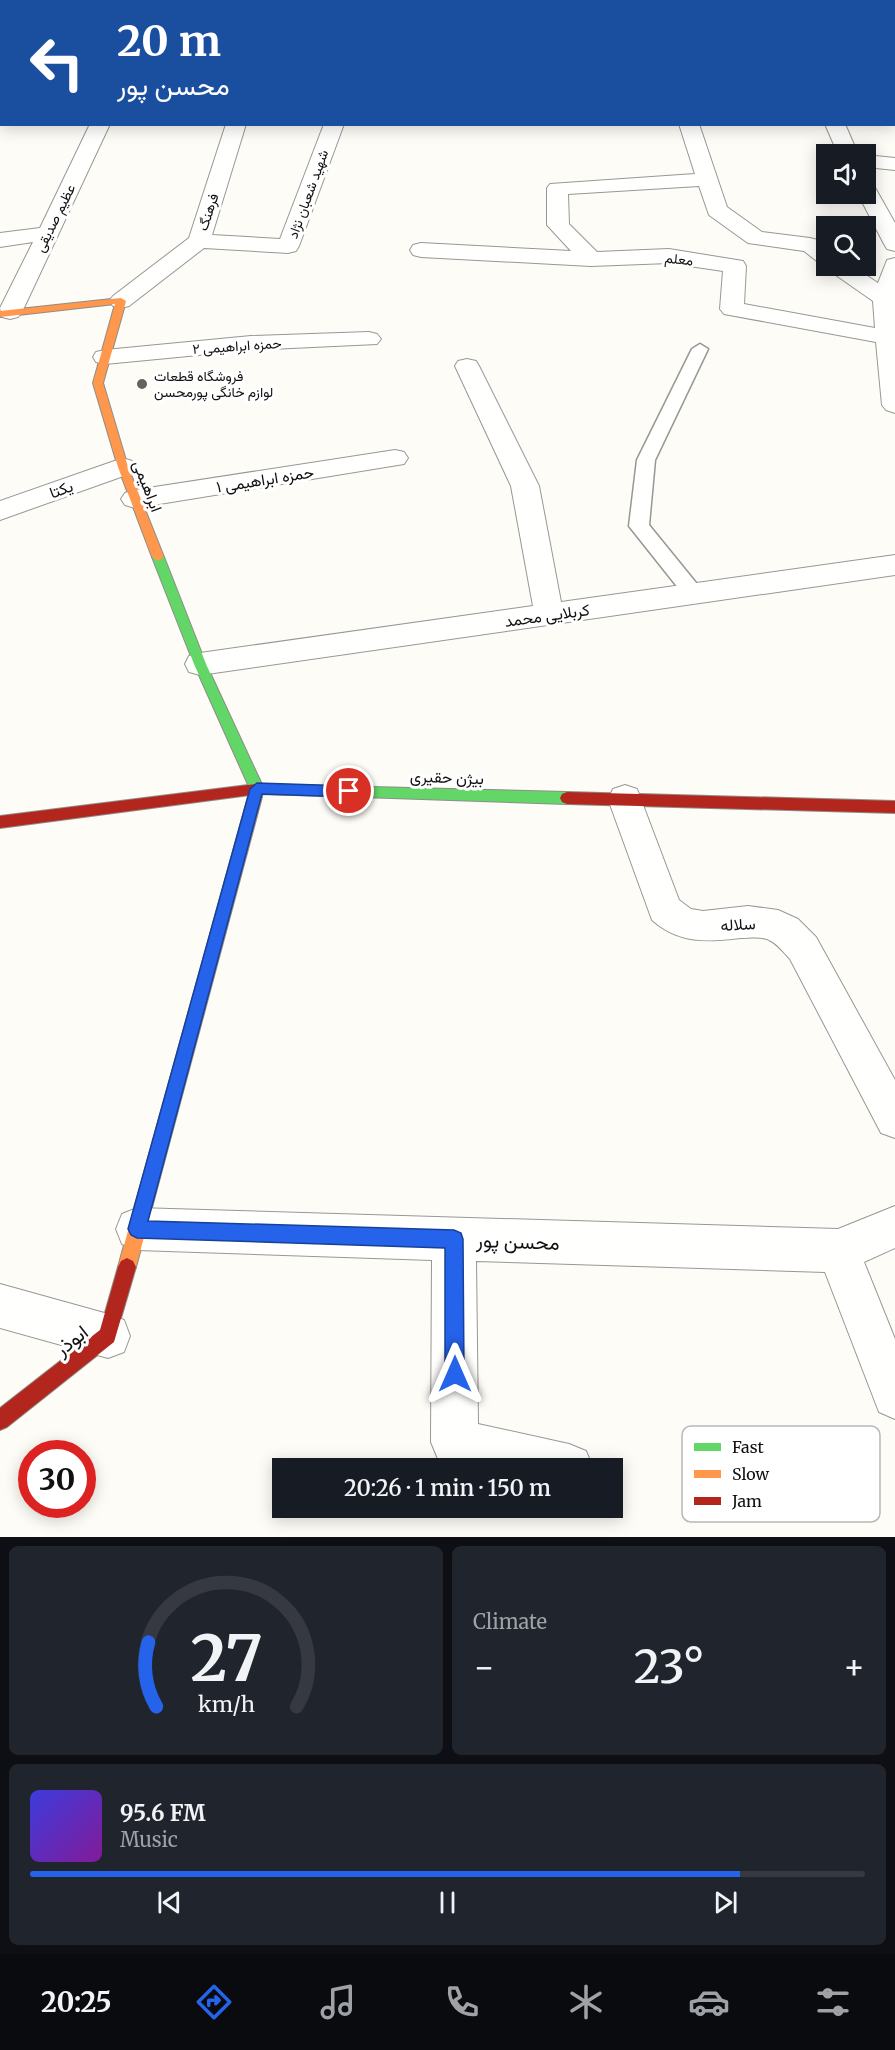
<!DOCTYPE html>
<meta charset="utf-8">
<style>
:root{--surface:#171b24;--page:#20242c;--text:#f1f3f6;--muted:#9ea1a6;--line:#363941;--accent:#2563eb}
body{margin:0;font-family:Merriweather,Vazirmatn,serif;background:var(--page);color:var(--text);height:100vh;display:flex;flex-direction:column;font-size:22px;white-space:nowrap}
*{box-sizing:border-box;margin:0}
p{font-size:20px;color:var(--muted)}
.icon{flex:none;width:33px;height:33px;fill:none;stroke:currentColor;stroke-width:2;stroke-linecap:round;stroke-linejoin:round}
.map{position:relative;height:1537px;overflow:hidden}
.sheet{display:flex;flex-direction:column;gap:9px;padding:9px;background:#0d0f14;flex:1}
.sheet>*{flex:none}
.top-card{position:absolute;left:0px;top:0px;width:896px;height:126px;box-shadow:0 3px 15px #0003;background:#1a4fa0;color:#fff;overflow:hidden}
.fabs{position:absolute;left:816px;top:144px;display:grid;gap:12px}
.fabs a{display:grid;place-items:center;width:60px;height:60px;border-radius:0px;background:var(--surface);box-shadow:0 3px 15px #0003;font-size:30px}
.speed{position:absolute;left:18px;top:1440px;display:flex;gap:12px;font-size:30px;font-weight:700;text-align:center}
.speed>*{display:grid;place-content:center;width:78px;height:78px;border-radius:50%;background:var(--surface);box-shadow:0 3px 15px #0003;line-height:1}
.speed .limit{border:9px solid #d22;background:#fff;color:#111}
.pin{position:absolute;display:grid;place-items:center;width:51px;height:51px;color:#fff;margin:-26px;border:3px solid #fff;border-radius:50%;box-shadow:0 2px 6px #0007}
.me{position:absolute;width:66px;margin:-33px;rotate:0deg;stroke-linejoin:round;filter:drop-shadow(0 0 4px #0008)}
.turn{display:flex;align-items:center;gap:21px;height:126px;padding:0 18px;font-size:27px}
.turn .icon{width:78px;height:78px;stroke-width:2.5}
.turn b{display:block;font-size:42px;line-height:51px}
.big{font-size:45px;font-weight:600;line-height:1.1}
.sheet .card{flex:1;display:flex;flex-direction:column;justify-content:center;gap:9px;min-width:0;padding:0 21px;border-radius:9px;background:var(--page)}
.sheet .dial{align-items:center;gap:0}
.dial svg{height:156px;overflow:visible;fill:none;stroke:var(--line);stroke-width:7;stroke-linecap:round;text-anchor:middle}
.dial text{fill:var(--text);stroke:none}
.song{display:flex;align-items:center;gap:18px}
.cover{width:72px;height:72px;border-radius:9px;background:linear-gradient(135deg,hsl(240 70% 55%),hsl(290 70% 35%))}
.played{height:6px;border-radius:3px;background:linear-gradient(90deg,var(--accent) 85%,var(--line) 85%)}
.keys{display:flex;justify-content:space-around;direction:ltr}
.heat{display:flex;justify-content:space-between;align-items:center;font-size:33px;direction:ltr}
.sheet .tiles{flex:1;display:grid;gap:9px;grid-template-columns:1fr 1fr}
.card:last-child{grid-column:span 2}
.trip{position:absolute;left:272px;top:1458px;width:351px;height:60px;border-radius:0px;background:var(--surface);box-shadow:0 3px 15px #0003;font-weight:600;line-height:60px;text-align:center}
.menu{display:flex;height:96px;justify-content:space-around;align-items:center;background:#090b0e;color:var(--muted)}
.menu .icon{width:42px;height:42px}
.menu .on{color:var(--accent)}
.menu b{font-size:27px;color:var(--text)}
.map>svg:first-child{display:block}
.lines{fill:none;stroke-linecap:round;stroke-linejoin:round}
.lane-casing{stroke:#979795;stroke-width:3}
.street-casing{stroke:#979795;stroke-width:2}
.fast-casing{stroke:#8e8d8b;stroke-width:2}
.slow-casing{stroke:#8e8d8b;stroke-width:2}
.jam-casing{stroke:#8e8d8b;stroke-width:2}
.lane{fill:#fffffe;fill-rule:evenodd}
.street{fill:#fffffe;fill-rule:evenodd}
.fast{fill:#63d668;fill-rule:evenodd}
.slow{fill:#ff974d;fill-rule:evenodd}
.jam{fill:#b3261e;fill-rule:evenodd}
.route{fill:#2563eb;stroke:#184099;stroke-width:1.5}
.poi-dot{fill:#646362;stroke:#fff;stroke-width:2}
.labels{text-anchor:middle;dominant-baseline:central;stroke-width:6;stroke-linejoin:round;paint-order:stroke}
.far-street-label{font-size:14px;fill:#111;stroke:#fff}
.far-poi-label{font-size:14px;fill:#111;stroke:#fff;text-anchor:start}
.street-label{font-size:16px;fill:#111;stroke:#fff}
.near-street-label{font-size:20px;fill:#111;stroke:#fff}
.key{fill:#fff;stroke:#b8b8b8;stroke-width:1.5}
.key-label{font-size:16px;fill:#111}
</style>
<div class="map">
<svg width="895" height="1537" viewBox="0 0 895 1537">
<rect width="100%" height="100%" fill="#fdfcf7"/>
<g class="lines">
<defs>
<path id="lane" d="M700,344L708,349L655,460L649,525L701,589L704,594L701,599L694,601L687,599L629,526L637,460L692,349Z"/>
<path id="street" d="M165,0H182L164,2Z
M274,0H290L273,2Z
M631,0H647L648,2H631Z
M0,15H2V25H0Z
M0,91H2V103H0Z
M90,124H110L22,312L18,317L10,319L2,317L0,308L33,242L0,247V233L40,228Z
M226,124H246L212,235L280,239L324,124H344L299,246L296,251L288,253L204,248L129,306L121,308L113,306L109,301L113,296L189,238Z
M679,124H699L727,207L762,232L810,238L818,240L826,247V264L818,262L804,251L748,243L709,215L699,186L568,194L569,224L597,252L669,249L743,261L746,266L744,304L875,328L873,301L830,271L827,266H852L878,283L887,260L895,258V413L886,410L882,405L876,342L724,314L720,309L723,271L669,263L591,266L421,257L413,255L410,250L413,245L421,243L571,251L547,225V188L550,184L695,174Z
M825,124H845L858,154H838Z
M866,155L895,158V170L866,167Z
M866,182L873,184L895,223V251L887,249L884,244L858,194H866Z
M369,332L377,334L381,339L377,344L251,350L105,364L96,362L93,357L96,352L105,350L251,336Z
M467,359L476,361L479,366L539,486L561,602L895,555V575L200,675L189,672L185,664L189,656L200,653L533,606L511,486L455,366L458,361Z
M395,450L404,452L408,458L404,464L135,508L125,505L121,499L125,493L135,490Z
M123,458L132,461L136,467L132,473L0,520V501Z
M625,785L637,789L679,900L691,909L703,911L748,906L778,910L798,919L816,937L895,1080V1138L881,1133L790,959C784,953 777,943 769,940C762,936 749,938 741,938C707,942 679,944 652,920L608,799L613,789Z
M895,1206V1248L864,1262L895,1339V1419L879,1412L825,1272L476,1261L478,1424L569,1444L586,1451L593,1468H468L438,1459L431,1442L432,1260L137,1250L122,1244L116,1229L122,1214L137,1208L838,1229Z
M0,1284L108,1314L124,1320L130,1336L124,1352L108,1358L0,1328Z"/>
<path id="fast" d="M158,553L164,557L206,664L264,789L260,801H250L248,797L250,789L194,664L152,557Z
M332,786L567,792L572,794L574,798L572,802L567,804L332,796L327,795L325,791L327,787Z"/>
<path id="slow" d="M121,298L126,301L103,383L128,467L164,557L158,561L152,557L118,467L93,383L115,304L0,317V311Z
M255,791L260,793L262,797L136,1267L133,1273L127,1276L121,1273L118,1267L248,797L250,793Z"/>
<path id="jam" d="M257,784L332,786L337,787L339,791L337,795L332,796L257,794L0,828V816Z
M567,792L895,801V813L567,804L562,802L560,798L562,794Z
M127,1258L133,1261L136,1267L114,1342L7,1427L0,1430V1408L100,1330L118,1267L121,1261Z"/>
</defs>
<use href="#lane" class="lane-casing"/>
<use href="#street" class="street-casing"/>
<use href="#fast" class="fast-casing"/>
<use href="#slow" class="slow-casing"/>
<use href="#jam" class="jam-casing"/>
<use href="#lane" class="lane"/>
<use href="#street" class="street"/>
<use href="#fast" class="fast"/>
<use href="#slow" class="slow"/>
<use href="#jam" class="jam"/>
</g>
<path class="route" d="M257,783L349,786L356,791L349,797L262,794L148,1221L454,1230L461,1233L463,1239L464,1374L461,1381L455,1383L448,1381L445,1374V1248L137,1238L131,1235L128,1229L250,789Z"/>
<circle class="poi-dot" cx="142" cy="384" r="6"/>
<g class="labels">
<g class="far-street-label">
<text transform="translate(308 194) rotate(-70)">شهید شعبان نژاد</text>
<text transform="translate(208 212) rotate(-72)">فرهنگ</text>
<text transform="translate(55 218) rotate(-64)">عظیم صدیقی</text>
<text transform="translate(679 259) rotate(6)">معلم</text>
<text transform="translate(237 346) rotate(-4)">حمزه ابراهیمی ۲</text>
</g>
<g class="far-poi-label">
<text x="154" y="376">فروشگاه قطعات<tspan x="154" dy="16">لوازم خانگی پورمحسن</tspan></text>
</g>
<g class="street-label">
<text transform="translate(265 479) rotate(-9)">حمزه ابراهیمی ۱</text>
<text transform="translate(148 486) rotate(69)">ابراهیمی</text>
<text transform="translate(61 489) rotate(-20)">یکتا</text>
<text transform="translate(547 615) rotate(-8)">کربلایی محمد</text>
<text transform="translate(447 777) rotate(2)">بیژن حقیری</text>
<text transform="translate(738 924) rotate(-3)">سلاله</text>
</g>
<g class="near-street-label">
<text transform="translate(518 1241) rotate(2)">محسن پور</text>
<text transform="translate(71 1340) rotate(-38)">ابوذر</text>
</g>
</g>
<rect x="682" y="1426" width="198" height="96" rx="9" class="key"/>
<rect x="694" y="1443" width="27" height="8" fill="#63d668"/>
<rect x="694" y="1470" width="27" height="8" fill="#ff974d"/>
<rect x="694" y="1497" width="27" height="8" fill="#b3261e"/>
<g class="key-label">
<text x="732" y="1453">Fast</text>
<text x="732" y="1480">Slow</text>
<text x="732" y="1507">Jam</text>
</g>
</svg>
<div class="fabs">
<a><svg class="icon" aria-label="sound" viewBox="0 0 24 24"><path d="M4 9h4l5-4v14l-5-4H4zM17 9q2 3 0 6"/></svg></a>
<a><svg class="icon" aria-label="search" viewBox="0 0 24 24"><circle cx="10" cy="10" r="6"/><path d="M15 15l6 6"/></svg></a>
</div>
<div class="speed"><div class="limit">30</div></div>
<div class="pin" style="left:349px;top:791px;background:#d93025"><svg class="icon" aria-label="arrive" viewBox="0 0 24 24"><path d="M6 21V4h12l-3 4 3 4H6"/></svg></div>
<svg class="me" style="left:455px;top:1374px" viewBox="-20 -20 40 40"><path d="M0-17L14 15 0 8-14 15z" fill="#2563eb" stroke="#fff" stroke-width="4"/></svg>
<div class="trip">20:26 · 1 min · 150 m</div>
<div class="top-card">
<div class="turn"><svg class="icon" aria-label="left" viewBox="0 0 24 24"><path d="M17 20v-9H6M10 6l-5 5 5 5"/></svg><div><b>20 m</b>محسن پور</div></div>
</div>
</div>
<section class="sheet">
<div class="tiles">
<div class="card dial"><svg viewBox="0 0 100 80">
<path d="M14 69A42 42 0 1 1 86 69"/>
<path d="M14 69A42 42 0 0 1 10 36" stroke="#2563eb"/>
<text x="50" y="56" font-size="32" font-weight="700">27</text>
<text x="50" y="72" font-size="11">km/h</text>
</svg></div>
<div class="card"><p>Climate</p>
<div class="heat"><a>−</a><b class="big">23°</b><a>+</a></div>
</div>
<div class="card">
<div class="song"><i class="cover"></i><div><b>95.6 FM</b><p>Music</p></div></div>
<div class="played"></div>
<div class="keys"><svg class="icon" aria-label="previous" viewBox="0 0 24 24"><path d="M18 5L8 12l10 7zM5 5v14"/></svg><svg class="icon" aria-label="pause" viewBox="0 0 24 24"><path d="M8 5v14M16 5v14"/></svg><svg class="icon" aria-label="next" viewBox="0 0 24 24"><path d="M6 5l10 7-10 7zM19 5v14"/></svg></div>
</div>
</div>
</section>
<nav class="menu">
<b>20:25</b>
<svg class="icon on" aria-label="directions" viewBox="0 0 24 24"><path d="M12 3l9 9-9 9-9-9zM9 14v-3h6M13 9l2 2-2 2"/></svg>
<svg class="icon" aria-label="music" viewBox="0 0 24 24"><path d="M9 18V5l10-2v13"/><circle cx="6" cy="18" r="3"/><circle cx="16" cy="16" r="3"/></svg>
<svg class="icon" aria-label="phone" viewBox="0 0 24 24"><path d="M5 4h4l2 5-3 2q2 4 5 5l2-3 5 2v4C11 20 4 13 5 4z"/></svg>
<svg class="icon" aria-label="climate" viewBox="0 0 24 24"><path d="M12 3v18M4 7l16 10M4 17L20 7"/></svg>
<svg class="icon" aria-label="car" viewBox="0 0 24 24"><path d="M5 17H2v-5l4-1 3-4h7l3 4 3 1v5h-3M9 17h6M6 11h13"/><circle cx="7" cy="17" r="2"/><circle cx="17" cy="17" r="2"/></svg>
<svg class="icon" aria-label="filters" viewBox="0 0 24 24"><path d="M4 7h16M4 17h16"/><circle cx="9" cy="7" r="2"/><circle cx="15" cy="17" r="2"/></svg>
</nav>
